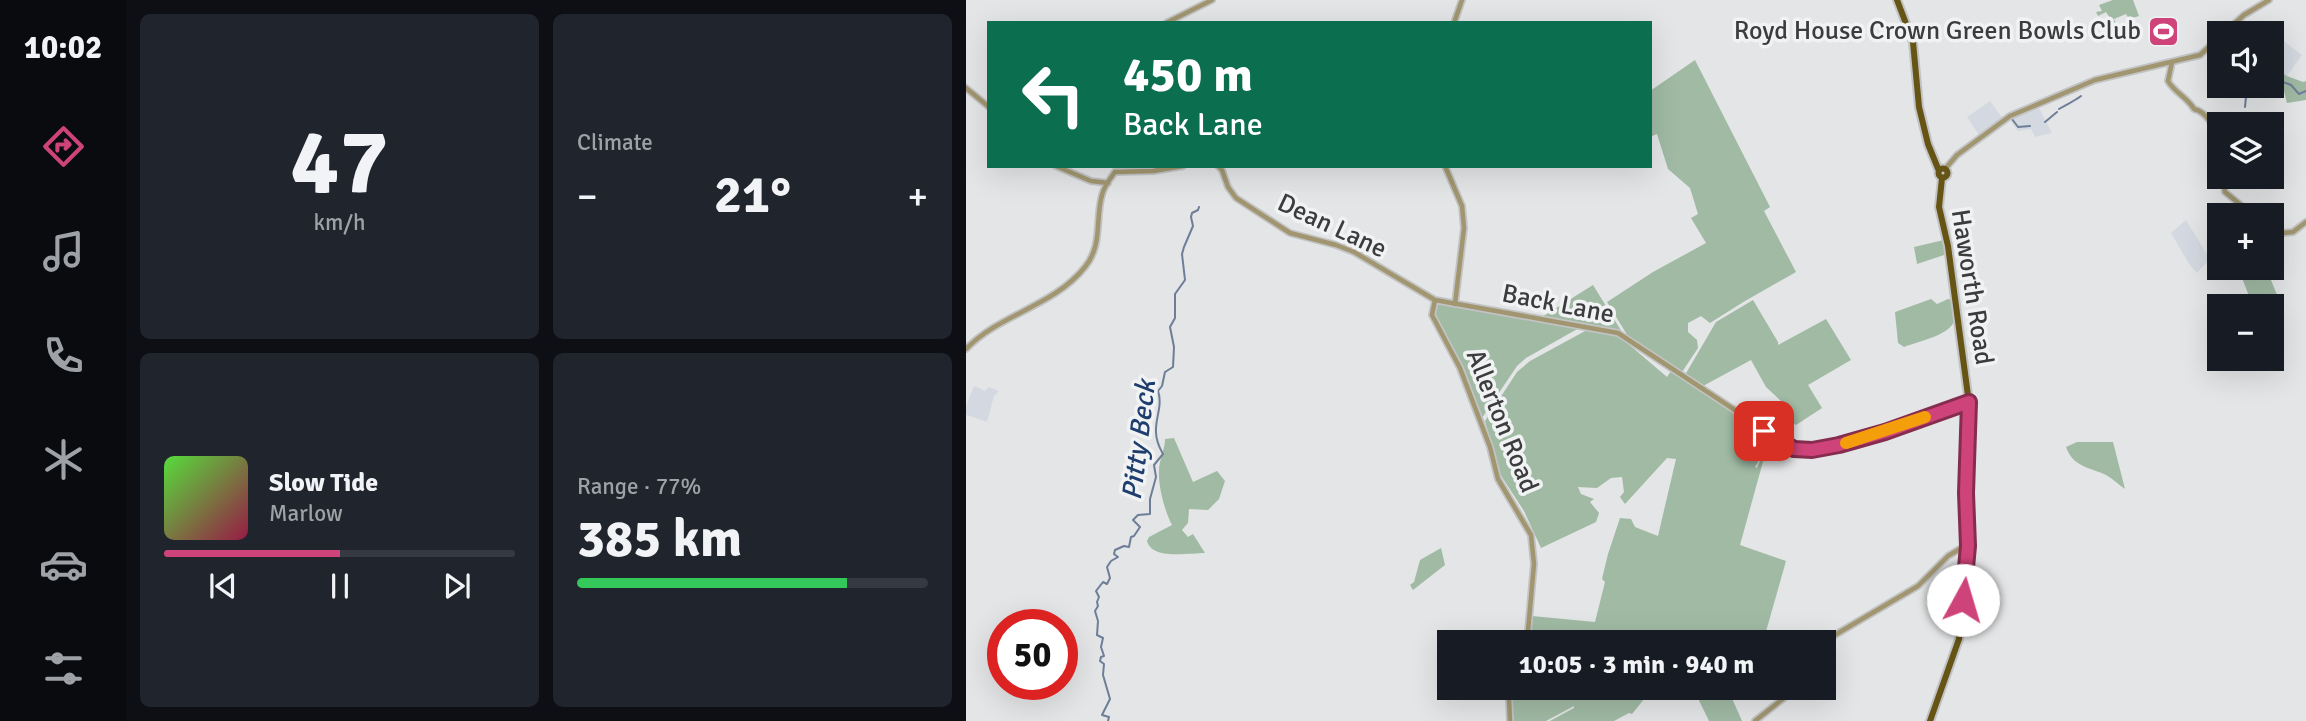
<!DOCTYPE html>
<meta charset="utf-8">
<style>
:root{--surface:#171b24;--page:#20242c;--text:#f1f3f6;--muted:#9ea1a6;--line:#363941;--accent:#ce4379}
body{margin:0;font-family:Signika,sans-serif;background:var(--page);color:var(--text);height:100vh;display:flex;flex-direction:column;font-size:26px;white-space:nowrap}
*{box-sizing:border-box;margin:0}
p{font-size:23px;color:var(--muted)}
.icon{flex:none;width:38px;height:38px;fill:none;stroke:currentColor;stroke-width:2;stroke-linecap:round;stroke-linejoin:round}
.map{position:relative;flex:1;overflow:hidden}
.sheet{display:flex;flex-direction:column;gap:14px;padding:14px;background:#0d0f14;width:840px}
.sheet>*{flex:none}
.hud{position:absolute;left:21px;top:21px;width:665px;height:147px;border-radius:0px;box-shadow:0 7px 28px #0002;background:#0b6e4f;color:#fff;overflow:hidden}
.buttons{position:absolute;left:1241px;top:21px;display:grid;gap:14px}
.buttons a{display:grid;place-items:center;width:77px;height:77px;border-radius:0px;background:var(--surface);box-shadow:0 7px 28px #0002;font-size:35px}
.speed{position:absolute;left:21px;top:609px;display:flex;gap:14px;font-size:35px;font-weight:700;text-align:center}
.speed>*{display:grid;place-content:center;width:91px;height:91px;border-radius:50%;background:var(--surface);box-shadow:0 7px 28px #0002;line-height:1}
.speed .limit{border:10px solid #d22;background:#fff;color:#111}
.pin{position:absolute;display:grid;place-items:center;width:60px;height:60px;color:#fff;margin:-30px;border-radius:14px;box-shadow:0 4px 10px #0006}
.me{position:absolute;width:77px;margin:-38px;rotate:6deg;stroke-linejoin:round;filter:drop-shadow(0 0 5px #0008)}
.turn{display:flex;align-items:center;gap:24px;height:147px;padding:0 21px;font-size:32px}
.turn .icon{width:91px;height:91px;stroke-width:2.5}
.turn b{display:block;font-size:49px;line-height:60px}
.big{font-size:52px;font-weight:700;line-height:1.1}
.sheet .widget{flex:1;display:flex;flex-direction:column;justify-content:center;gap:10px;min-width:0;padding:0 24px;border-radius:10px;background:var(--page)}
.sheet .dial{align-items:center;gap:0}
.dial b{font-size:91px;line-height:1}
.song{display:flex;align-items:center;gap:21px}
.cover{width:84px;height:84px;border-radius:10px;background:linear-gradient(135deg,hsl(110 70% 55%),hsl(340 70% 35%))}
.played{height:7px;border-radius:4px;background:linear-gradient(90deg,var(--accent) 50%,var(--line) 50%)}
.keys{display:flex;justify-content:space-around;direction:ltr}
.heat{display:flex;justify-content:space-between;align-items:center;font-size:38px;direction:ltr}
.charge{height:10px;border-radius:5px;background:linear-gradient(90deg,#34c759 77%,var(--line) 0)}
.sheet .tiles{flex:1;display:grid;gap:14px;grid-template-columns:repeat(2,1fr)}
.trip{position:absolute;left:471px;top:630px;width:399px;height:70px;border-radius:0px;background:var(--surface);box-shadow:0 7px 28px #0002;font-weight:700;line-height:70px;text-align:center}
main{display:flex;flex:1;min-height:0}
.tab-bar{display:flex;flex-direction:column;width:126px;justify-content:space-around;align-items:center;background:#090b0e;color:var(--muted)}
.tab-bar .icon{width:49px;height:49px}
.tab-bar .on{color:var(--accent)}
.tab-bar b{font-size:32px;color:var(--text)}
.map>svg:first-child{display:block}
.built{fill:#d4d9e1}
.green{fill:#a0baa4}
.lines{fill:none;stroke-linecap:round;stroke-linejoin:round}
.stream{stroke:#6e7e99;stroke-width:2}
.minor-casing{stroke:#c2c3c4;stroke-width:8}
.major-casing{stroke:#c2c3c4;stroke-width:10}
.minor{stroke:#a1966f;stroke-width:4.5}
.major{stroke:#655414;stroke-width:6}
.route-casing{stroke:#862c4f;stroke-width:18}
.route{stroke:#ce4379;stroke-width:12}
.slow{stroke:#f59e0b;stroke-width:12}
.labels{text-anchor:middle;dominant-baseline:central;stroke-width:7;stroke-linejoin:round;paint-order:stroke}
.poi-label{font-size:26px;fill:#3c3c3d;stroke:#f1f2f4;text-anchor:end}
.street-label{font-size:26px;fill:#3c3c3d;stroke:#f1f2f4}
.water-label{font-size:28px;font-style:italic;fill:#1e3e6e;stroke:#f1f2f4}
</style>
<main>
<nav class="tab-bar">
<b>10:02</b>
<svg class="icon on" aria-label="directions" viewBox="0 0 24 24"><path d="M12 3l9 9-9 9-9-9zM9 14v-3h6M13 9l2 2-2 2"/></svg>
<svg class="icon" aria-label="music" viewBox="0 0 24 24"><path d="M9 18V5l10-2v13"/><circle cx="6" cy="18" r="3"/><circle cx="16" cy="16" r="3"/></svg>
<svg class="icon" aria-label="phone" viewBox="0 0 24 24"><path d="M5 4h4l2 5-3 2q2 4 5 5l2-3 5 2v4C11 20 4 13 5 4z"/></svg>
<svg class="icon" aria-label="climate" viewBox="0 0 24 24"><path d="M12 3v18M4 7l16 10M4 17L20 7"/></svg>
<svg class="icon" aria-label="car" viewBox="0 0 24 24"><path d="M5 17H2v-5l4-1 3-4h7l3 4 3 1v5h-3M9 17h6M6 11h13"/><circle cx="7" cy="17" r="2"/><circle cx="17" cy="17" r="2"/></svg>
<svg class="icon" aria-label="filters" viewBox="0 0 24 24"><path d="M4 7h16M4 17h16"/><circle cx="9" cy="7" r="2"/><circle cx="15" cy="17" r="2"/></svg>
</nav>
<section class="sheet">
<div class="tiles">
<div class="widget dial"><b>47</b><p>km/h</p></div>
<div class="widget"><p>Climate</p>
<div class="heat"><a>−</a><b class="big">21°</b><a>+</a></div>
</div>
<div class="widget">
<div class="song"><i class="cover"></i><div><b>Slow Tide</b><p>Marlow</p></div></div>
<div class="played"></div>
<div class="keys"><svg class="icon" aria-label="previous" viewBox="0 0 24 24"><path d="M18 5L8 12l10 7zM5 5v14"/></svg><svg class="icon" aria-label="pause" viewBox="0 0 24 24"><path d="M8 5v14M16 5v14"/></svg><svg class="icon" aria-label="next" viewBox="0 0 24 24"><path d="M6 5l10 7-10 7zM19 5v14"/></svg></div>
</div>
<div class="widget"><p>Range · 77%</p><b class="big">385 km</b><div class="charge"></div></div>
</div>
</section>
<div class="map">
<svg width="1340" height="721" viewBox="0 0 1340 721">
<rect width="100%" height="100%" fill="#e4e5e6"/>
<path class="built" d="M1302,29L1336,55L1321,76L1306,65V33H1299Z
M1024,101L1035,116H1039L1013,135L1001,117Z
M1072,106L1086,133L1069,137L1065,129L1052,131L1044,120Z
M1220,220L1244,259L1231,273L1223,264L1205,233Z
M8,386L19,391L23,387L33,391L28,396L21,422L0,415V406Z"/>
<path class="green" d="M1147,0H1167L1173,16L1163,19L1160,14L1148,19L1150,24H1148L1140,12L1132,16L1130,12L1136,11L1133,5Z
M729,60L804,207L798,211L830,272L779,301L744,323L735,316L722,323V332L731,340L732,348L716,372L663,338L641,302L687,272L740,243L725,218L732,214L724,188L702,169L691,134L684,137V91Z
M1306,65L1321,76L1337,82L1340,81V100L1321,103L1317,87L1306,84Z
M978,240L981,254L951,264L948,247Z
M1272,268H1300L1314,302L1304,306H1287Z
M627,285L656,332L576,317Z
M965,299L971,304L982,299L986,300C987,305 989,312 989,317C988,335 953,341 938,347L932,343L929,312Z
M787,300L812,342V345L860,319L885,360L842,385L856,408L830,425L806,407L815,401L800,387L785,360L737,386L719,375L750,322Z
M480,304L613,328L560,358L551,366L516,418L497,367L468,312L471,305Z
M621,330L653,336L701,377L705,371L805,438L789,467L791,468L796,457L798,458L774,545L820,561L797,642H564L566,616L629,622L639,582L636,579L642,554L654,518L665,519L669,527L692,536L710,459L701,458L659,504L654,497L658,492L656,477L645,478L631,488L612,487L615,494L628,499L624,502L633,513L630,522L575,548L558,511L534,474L519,421L551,372L564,361Z
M208,438L227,482L251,471L259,481L253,499L242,510L223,509L222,523L216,530L222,537L227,534L239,553C222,553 186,560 181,541L183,537L206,525C199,512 192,486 193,471C193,460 199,450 199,439Z
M1111,442H1147L1159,489C1153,485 1147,479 1140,475C1123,467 1107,467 1100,447Z
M475,548L479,565L447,590L444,585L448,582L454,560Z
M551,688H687L666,714L663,713L648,721H584L608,708V706L580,721H548L545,698Z
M727,688H764L765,696L776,721H743Z"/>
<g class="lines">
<path class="stream" d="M1306,78L1325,85L1333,94L1340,91
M1279,107L1281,86
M1093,109C1101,104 1107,102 1115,96
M1046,119L1052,127L1064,126
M1079,122L1091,112
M142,721L143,717L136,715L144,699L137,675L138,664L134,661L135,657L138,656L135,647L137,638L131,635L132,621L129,611L132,606L131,602L133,597L130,591L137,582L141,584L144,578L141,567L145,561L152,557L148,554L149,550L158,546L163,547L165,537L168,536L174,527L167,520L172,515L184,514V499L190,477L188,465L197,454C193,447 190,440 190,432C189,419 197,405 192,391L196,386L199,372L207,367L208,347L204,327L209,318V294L219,280L216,254L218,247L227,226L225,217L226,213L232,210L233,207"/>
<defs>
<path id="minor" d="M200,23L246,0
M488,23L496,0
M1258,33L1278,15L1303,0
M1206,62L1202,81C1208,92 1222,98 1228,109C1241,112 1248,127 1253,139
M0,88L23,107
M90,166L125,181L142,183
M252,166L256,170L262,187L270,198L324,233L370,245L388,252L469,300L652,333L828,449C866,457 963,416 1003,403
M479,166L496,206L498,228L489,304
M979,169L991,155L1044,116L1129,80L1234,55L1253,38
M149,172L187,171L217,166
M1257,177L1259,192L1287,215
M1306,234L1327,232L1340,222
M469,300L466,315L494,368L524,447L532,479L565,535L568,564L561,642
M0,349C35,313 87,307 119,267C137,245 129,219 136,195C138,186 144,179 149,172
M857,642L952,586L982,556L997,547L1002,546
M544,721L543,698L547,688
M789,721L823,694L825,688"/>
<path id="major" d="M931,0L947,42L953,107L962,144L973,171
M972.5 173a4.5 4.5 0 1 1 9 0a4.5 4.5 0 1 1-9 0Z
M964,721L993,639L1002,546L1000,493L1003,403L982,246L973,207L976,178"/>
</defs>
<use href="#minor" class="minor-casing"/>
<use href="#major" class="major-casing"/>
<use href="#minor" class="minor"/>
<use href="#major" class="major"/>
</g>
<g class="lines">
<defs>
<path id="route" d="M798,431L828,449L846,450L873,445L919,432L1003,402L1000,493L1002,546L997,600"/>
</defs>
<use href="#route" class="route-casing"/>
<use href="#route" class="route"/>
<path class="slow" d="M880,443L959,417"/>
</g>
<defs>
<symbol id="stadium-square" viewBox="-11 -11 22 22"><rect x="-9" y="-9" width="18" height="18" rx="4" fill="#ce4379" stroke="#f1f2f4"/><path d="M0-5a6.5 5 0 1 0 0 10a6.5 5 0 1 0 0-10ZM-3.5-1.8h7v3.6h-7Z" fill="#fff"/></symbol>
</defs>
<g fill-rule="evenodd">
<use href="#stadium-square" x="1180" y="14" width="35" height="35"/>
</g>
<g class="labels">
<g class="poi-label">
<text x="1175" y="31">Royd House Crown Green Bowls Club</text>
</g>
<g class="street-label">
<text transform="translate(366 226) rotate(25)">Dean Lane</text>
<text transform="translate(1006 287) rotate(81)">Haworth Road</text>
<text transform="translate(592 304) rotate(11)">Back Lane</text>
<text transform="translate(536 421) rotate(68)">Allerton Road</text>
</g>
<g class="water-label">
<text transform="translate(173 440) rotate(-83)">Pitty Beck</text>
</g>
</g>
</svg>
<div class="buttons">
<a><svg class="icon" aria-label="sound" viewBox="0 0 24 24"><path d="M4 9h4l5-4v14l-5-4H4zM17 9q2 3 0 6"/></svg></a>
<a><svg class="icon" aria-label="layers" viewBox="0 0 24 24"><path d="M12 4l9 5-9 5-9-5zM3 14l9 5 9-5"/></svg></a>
<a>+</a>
<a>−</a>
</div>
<div class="speed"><div class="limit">50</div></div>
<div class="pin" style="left:798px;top:431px;background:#d93025"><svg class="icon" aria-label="arrive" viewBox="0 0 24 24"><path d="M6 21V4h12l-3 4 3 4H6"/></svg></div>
<svg class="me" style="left:997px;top:600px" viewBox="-20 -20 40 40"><circle r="19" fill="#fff"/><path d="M0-13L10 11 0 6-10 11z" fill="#ce4379"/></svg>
<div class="trip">10:05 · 3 min · 940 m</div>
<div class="hud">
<div class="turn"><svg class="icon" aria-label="left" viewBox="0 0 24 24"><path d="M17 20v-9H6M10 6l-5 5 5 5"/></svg><div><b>450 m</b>Back Lane</div></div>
</div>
</div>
</main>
